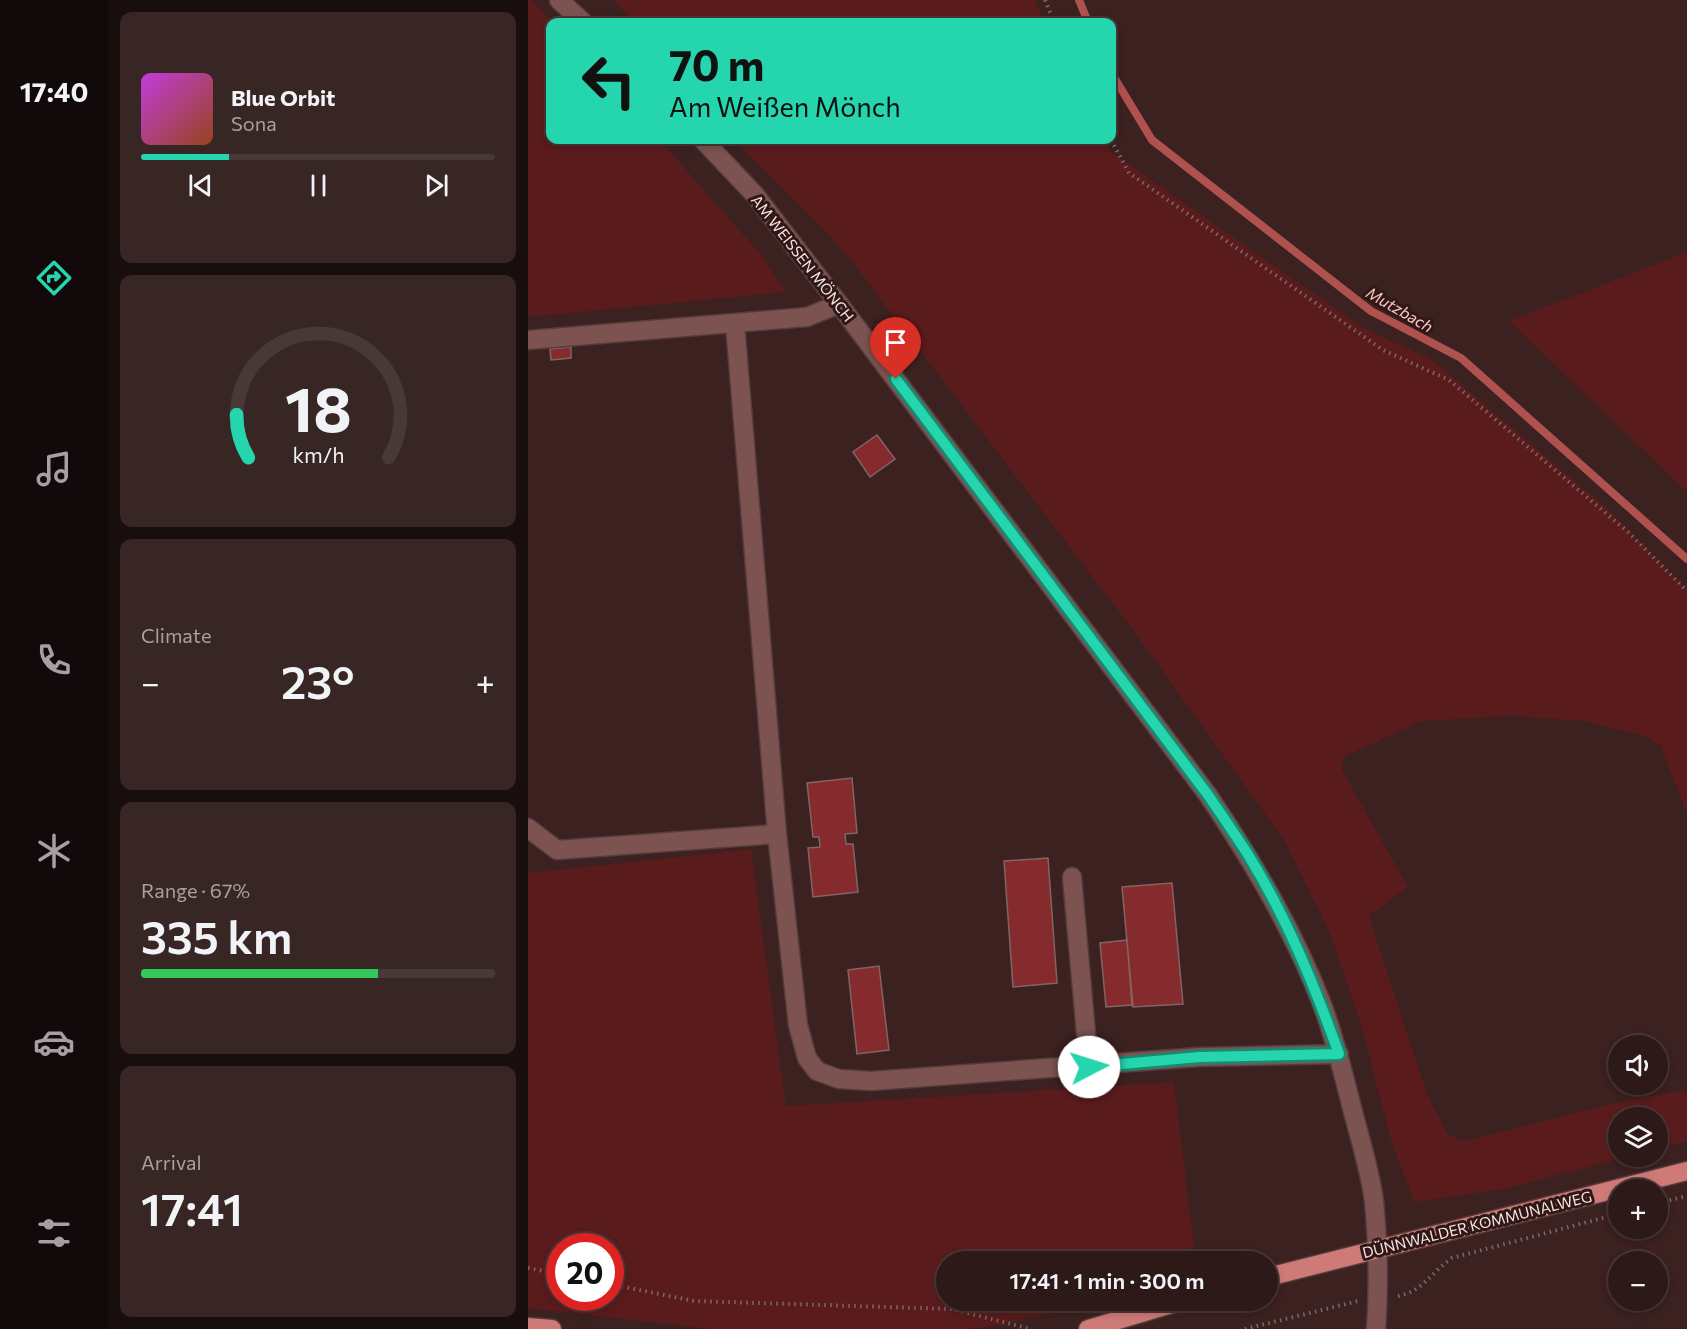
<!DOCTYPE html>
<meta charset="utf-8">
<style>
:root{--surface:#2c1918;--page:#382625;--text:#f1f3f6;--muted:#a6a0a2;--line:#483837;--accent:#24d5ae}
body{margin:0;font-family:Commissioner,sans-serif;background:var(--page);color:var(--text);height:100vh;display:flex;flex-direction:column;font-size:22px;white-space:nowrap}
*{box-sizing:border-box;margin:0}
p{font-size:20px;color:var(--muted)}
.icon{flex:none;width:33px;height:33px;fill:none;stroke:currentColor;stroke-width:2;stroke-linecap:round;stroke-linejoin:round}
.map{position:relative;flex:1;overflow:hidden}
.details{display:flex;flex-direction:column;gap:12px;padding:12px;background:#180e0d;width:420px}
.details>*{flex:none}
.guide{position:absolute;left:18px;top:18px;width:570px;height:126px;border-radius:12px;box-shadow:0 3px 9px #0003,0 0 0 2px var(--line);background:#24d5ae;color:#111;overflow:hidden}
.buttons{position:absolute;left:1080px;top:1035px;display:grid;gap:12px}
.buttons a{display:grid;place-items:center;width:60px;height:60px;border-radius:50%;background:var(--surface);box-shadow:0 3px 9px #0003,0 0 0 2px var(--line);font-size:30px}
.speed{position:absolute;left:18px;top:1233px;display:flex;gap:12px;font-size:30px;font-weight:700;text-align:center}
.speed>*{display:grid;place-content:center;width:78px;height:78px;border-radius:50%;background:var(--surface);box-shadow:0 3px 9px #0003,0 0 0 2px var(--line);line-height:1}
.speed .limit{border:9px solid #d22;background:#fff;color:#111}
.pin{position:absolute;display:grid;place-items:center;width:51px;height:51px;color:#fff;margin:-62px -26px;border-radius:50% 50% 50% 0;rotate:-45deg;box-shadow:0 0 6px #0007}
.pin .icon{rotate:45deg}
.me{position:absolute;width:66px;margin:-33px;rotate:85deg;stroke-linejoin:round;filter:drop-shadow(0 0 4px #0008)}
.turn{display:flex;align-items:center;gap:21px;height:126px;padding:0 24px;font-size:27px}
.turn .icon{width:78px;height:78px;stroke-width:2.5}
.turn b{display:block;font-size:42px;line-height:51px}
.big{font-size:45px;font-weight:600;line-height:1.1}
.details .card{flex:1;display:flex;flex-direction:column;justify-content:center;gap:9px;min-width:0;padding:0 21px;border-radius:12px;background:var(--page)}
.details .dial{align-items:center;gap:0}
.dial svg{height:156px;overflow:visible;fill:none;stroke:var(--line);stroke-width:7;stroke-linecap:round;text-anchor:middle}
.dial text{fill:var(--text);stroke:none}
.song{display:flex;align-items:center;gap:18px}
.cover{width:72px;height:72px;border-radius:9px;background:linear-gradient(135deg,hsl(290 70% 55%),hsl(20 70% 35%))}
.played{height:6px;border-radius:3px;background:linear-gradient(90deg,var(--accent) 25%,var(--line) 25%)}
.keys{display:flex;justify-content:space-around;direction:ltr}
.heat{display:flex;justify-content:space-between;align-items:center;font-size:33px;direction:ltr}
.charge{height:9px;border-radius:4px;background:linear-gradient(90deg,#34c759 67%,var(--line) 0)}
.trip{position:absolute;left:408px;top:1251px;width:342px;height:60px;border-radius:30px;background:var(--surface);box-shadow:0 3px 9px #0003,0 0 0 2px var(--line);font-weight:600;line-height:60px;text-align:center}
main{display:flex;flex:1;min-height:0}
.dock{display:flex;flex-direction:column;width:108px;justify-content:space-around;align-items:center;background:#120a0a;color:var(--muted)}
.dock .icon{width:42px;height:42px}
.dock .on{color:var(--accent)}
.dock b{font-size:27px;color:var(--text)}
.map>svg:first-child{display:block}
.green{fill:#5a1b1c;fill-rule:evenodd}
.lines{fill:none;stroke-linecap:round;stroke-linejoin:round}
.stream{stroke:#af514f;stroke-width:8}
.building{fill:#852b2d;stroke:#826462;stroke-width:1.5}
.minor-casing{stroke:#553c3b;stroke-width:21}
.major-casing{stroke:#553c3b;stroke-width:21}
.path{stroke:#7f6867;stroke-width:4;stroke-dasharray:1.5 4.5;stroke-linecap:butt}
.minor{stroke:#7c5351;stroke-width:18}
.major{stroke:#ce7a77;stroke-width:18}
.route-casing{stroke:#178a71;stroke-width:15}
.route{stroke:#24d5ae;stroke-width:10}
.labels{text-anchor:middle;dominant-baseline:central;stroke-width:6;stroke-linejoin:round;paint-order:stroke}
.street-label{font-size:15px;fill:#f5e4e2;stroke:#301817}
.water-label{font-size:16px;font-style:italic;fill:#fcc6c3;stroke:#301817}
</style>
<main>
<nav class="dock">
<b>17:40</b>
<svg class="icon on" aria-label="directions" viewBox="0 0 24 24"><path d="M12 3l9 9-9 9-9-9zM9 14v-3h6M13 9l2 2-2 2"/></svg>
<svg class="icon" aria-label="music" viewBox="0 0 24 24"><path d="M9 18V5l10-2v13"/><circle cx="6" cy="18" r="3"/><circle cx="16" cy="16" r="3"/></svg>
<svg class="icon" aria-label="phone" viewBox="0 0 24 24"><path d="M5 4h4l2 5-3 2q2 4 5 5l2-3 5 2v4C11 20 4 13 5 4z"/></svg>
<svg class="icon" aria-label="climate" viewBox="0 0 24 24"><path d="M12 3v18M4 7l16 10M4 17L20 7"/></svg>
<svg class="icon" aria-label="car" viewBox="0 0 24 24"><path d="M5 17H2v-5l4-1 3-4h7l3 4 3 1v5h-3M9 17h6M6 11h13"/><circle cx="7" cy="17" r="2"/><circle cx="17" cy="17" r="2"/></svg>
<svg class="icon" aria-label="filters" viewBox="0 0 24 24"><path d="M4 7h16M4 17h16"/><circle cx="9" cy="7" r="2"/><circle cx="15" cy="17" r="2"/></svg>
</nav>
<section class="details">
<div class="card">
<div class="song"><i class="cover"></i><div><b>Blue Orbit</b><p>Sona</p></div></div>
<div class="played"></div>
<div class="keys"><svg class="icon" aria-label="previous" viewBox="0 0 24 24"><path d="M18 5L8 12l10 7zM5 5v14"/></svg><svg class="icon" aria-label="pause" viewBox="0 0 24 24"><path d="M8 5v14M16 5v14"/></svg><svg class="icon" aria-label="next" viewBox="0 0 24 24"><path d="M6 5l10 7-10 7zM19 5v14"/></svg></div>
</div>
<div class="card dial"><svg viewBox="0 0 100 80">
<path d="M14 69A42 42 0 1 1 86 69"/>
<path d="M14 69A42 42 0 0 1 8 47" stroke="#24d5ae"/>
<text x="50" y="56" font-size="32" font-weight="700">18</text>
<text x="50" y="72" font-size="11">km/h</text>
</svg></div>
<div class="card"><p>Climate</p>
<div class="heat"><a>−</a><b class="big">23°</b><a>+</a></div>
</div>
<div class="card"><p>Range · 67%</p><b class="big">335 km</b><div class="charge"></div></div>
<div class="card"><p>Arrival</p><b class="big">17:41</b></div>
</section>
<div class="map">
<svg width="1159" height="1329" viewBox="0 0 1159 1329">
<rect width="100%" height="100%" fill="#3b2120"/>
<path class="green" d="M0,0H4L25,22H22V140H132L235,257L258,292L0,317Z
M86,0H507L516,22H106Z
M206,140H576L583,152L837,329L903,359L1082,511L1159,589V813L1132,745L1117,736L1055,721L984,716L894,721L817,756L813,768L880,887L841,916L899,1094L920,1135L937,1141L1078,1105L1159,1090V1141L1130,1148V1118H1090V1156L1099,1157L971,1190L886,1202L862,1137L834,1027L802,933L756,840L605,630L316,251Z
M1159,252V492L981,321Z
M223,849L258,1106L646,1082L666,1247L635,1261L418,1262V1300L552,1301L525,1313L459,1327L436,1329H181L0,1308V873ZM32,1246H82V1298H32Z"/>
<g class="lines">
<path class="stream" d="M551,0L560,22
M584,74L624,140L843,311L933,358L1159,559"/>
</g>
<path class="building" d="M43,347V358L23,360L22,349Z
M349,435L367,459L342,477L325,452Z
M324,778L329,833L317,834L318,844H325L330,892L285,897L280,848L292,847L291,837H285L279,783Z
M520,858L529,983L485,987L476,861Z
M644,883L655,1004L605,1007L594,887Z
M599,940L604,1005L578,1007L572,943Z
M351,966L361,1050L329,1054L320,970Z"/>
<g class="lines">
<defs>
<path id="minor" d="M31,0L55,22
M175,140L227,195L311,304L680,795C725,862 766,931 795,1007C808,1042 816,1077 825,1112C833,1142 842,1171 846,1201C850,1244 851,1287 848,1329
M207,324L249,834L270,1025L279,1058L289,1071L311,1079L343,1081L671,1057L811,1054
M0,340L279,317L311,304
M0,828L29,850L249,834
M544,877L561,1067"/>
<path id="major" d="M740,1277L1159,1171
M0,1327L24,1329
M560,1329L657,1300"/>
</defs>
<use href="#minor" class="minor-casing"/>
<use href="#major" class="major-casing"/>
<path class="path" d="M517,0L526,22
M583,140L601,173L855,350L921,380L1100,532L1159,591
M1130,1203L1159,1196
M0,1268L32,1274
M82,1284L166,1301L424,1309L503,1329
M870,1296C896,1291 903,1272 924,1258L1090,1214
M717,1329L830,1301"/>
<use href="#minor" class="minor"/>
<use href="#major" class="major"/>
</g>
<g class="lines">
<defs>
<path id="route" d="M368,379L680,795C693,814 706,833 719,853C758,916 786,984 811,1054L671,1057L561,1067"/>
</defs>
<use href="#route" class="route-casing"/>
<use href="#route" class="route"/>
</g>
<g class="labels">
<g class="street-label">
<text transform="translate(275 258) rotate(52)">AM WEISSEN MÖNCH</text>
<text transform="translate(949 1224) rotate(-14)">DÜNNWALDER KOMMUNALWEG</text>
</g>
<g class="water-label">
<text transform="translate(872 309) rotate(30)">Mutzbach</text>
</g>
</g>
</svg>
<div class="buttons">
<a><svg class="icon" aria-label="sound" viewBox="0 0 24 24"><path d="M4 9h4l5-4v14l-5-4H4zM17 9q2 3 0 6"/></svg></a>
<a><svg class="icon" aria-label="layers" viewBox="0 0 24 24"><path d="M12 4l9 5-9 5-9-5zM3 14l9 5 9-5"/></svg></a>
<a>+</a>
<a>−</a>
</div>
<div class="speed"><div class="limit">20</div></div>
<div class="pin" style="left:368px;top:379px;background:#d93025"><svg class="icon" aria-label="arrive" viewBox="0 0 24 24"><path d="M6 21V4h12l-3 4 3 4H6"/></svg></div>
<svg class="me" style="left:561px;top:1067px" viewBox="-20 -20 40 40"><circle r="19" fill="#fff"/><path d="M0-13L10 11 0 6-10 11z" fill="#24d5ae"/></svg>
<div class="trip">17:41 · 1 min · 300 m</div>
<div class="guide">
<div class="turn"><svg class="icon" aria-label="left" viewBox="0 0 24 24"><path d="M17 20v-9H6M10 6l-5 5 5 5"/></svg><div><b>70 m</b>Am Weißen Mönch</div></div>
</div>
</div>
</main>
